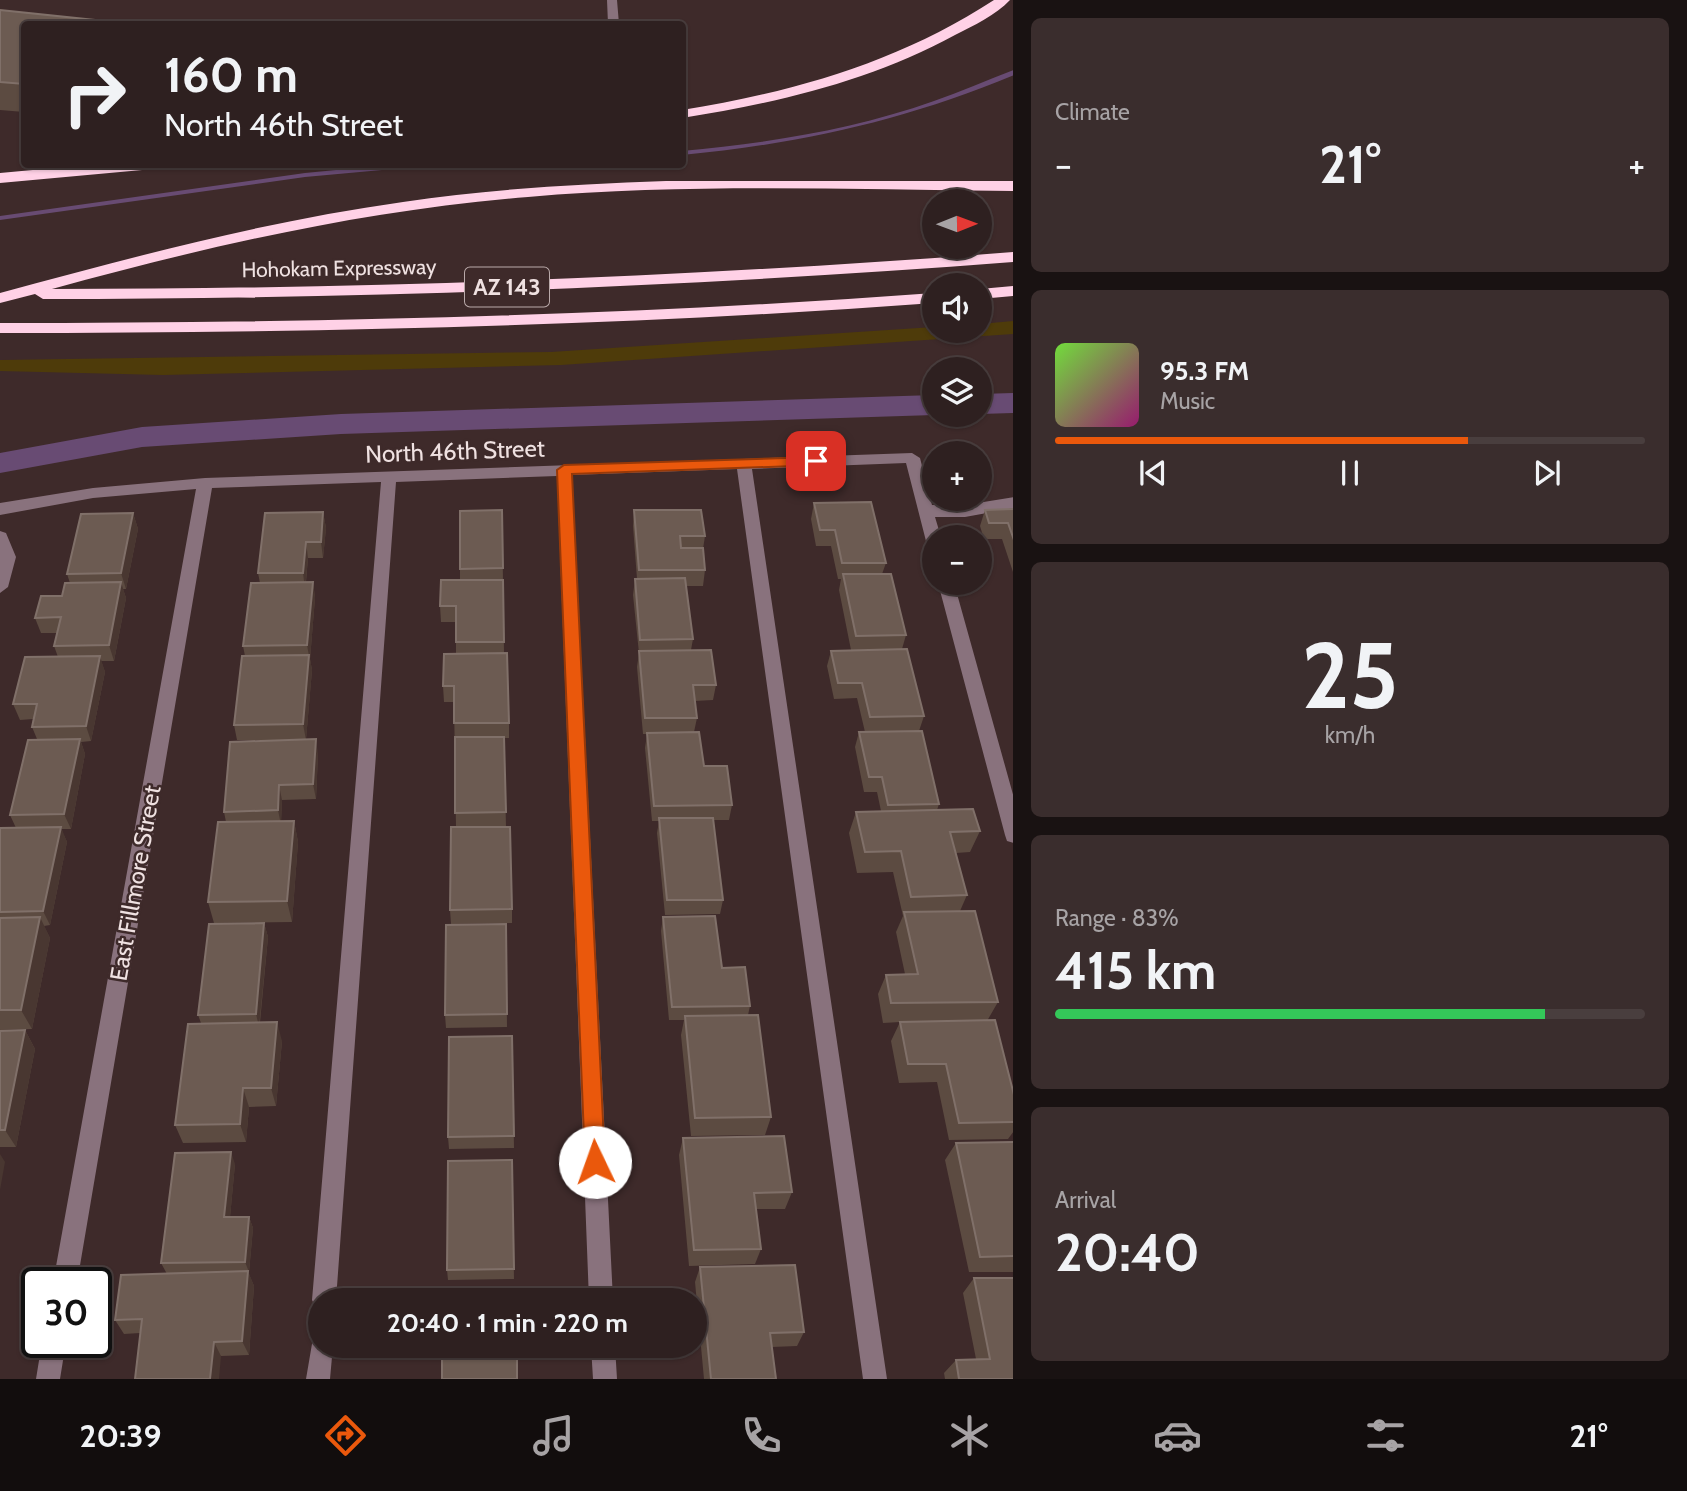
<!DOCTYPE html>
<meta charset="utf-8">
<style>
:root{--surface:#2e2020;--page:#3a2d2d;--text:#f1f3f6;--muted:#a7a3a5;--line:#493e3e;--accent:#ea580c}
body{margin:0;font-family:Cabin,sans-serif;background:var(--page);color:var(--text);height:100vh;display:flex;flex-direction:column;font-size:26px;white-space:nowrap}
*{box-sizing:border-box;margin:0}
p{font-size:23px;color:var(--muted)}
.icon{flex:none;width:38px;height:38px;fill:none;stroke:currentColor;stroke-width:2;stroke-linecap:round;stroke-linejoin:round}
.map{position:relative;flex:1;overflow:hidden}
.drawer{display:flex;flex-direction:column;gap:18px;padding:18px;background:#191212;width:674px}
.drawer>*{flex:none}
.hud{position:absolute;left:21px;top:21px;width:665px;height:147px;border-radius:7px;box-shadow:0 2px 5px #0004,0 0 0 2px var(--line);background:#2e2020;color:var(--text);overflow:hidden}
.needle{width:46px;rotate:89deg}
.buttons{position:absolute;left:922px;top:189px;display:grid;gap:14px}
.buttons a{display:grid;place-items:center;width:70px;height:70px;border-radius:50%;background:var(--surface);box-shadow:0 2px 5px #0004,0 0 0 2px var(--line);font-size:35px}
.speed{position:absolute;left:21px;top:1267px;display:flex;gap:14px;font-size:35px;font-weight:700;text-align:center}
.speed>*{display:grid;place-content:center;width:91px;height:91px;border-radius:50%;background:var(--surface);box-shadow:0 2px 5px #0004,0 0 0 2px var(--line);line-height:1}
.speed .limit{border:4px solid #111;border-radius:10px;background:#fff;color:#111}
.pin{position:absolute;display:grid;place-items:center;width:60px;height:60px;color:#fff;margin:-30px;border-radius:14px;box-shadow:0 4px 10px #0006}
.me{position:absolute;width:77px;margin:-38px;rotate:357deg;stroke-linejoin:round;filter:drop-shadow(0 0 5px #0008)}
.turn{display:flex;align-items:center;gap:24px;height:147px;padding:0 28px;font-size:32px}
.turn .icon{width:91px;height:91px;stroke-width:2.5}
.turn b{display:block;font-size:49px;line-height:60px}
.big{font-size:52px;font-weight:800;line-height:1.1}
.drawer .tile{flex:1;display:flex;flex-direction:column;justify-content:center;gap:10px;min-width:0;padding:0 24px;border-radius:10px;background:var(--page)}
.drawer .dial{align-items:center;gap:0}
.dial b{font-size:91px;line-height:1}
.song{display:flex;align-items:center;gap:21px}
.cover{width:84px;height:84px;border-radius:10px;background:linear-gradient(135deg,hsl(100 70% 55%),hsl(320 70% 35%))}
.played{height:7px;border-radius:4px;background:linear-gradient(90deg,var(--accent) 70%,var(--line) 70%)}
.keys{display:flex;justify-content:space-around;direction:ltr}
.heat{display:flex;justify-content:space-between;align-items:center;font-size:38px;direction:ltr}
.charge{height:10px;border-radius:5px;background:linear-gradient(90deg,#34c759 83%,var(--line) 0)}
.trip{position:absolute;left:308px;top:1288px;width:399px;height:70px;border-radius:35px;background:var(--surface);box-shadow:0 2px 5px #0004,0 0 0 2px var(--line);font-weight:800;line-height:70px;text-align:center}
.dock{display:flex;height:112px;justify-content:space-around;align-items:center;background:#120d0d;color:var(--muted)}
.dock .icon{width:49px;height:49px}
.dock .current{color:var(--accent)}
.dock b{font-size:32px;color:var(--text)}
main{display:flex;flex:1;min-height:0}
.map>svg:first-child{display:block}
.green{fill:#4e3b0a}
.lines{fill:none;stroke-linecap:round;stroke-linejoin:round}
.stream{fill:#684b73;fill-rule:evenodd}
.canal{fill:#684b73;fill-rule:evenodd}
.minor{fill:#89727d;fill-rule:evenodd}
.highway{fill:#ffd1e6;fill-rule:evenodd}
.wall{fill:#5c4b41}
.shaded-wall{fill:#493731}
.building{fill:#6c5b52;stroke:#807069;stroke-width:2}
.route{fill:#ea580c;stroke:#983908;stroke-width:2}
.labels{text-anchor:middle;dominant-baseline:central;stroke-width:5;stroke-linejoin:round;paint-order:stroke}
.far-street-label{font-size:21px;fill:#efe1e1;stroke:#3e2a2a}
.shield{fill:#3e2a2a;stroke:#baaaaa;stroke-width:2}
.shield-label{font-size:23px;font-weight:bold;fill:#efe1e1}
.street-label{font-size:24px;fill:#efe1e1;stroke:#3e2a2a}
</style>
<main>
<div class="map">
<svg width="1014" height="1379" viewBox="0 0 1014 1379">
<rect width="100%" height="100%" fill="#3e2a2a"/>
<path class="green" d="M1013,321V334L561,365L163,375L0,371V360L551,352L934,327V331H980V324Z"/>
<g class="lines">
<path class="stream" d="M1014,70V75C906,120 799,144 682,155V151C768,143 852,130 934,101C961,92 987,80 1014,70Z
M398,164H429L426,166L305,177L0,220V216L305,173Z"/>
<path class="canal" d="M1014,393V413L980,414V394Z
M934,395V415L341,434L142,447L0,473V453L142,427L341,414Z"/>
<path class="minor" d="M607,0H617L619,24H608Z
M912,453L920,458L932,505H965L1014,497V508L965,517H935L941,537H934V547L926,541L906,463L752,469L887,1379H863L737,469L572,475L613,1300H589L557,476L396,482L336,1300H320V1310L316,1308L312,1300L381,482L212,488L77,1283H53L196,489L93,498L0,515V503L93,488L205,478Z
M0,531L6,533L16,557L8,587L0,593Z
M938,583H954L1014,798V843L1007,841L1005,835Z
M320,1334V1346H333L330,1379H306L313,1338Z
M42,1342H66L60,1379H36Z
M591,1346H615L617,1379H593Z"/>
<path class="highway" d="M994,0H1010C996,15 973,26 955,35C871,81 777,103 682,118V110C794,92 899,62 994,0Z
M98,164H160L153,169L0,183V173Z
M666,181H1014V191C852,190 689,183 528,197C366,210 208,246 52,289C373,289 693,277 1014,252V262C690,287 367,299 43,299L35,294L0,303V293C133,257 266,221 403,202C490,189 578,184 666,181Z
M1014,286V296L980,299V289Z
M934,293V303C623,326 312,333 0,333V323C312,323 623,316 934,293Z"/>
</g>
<path class="wall" d="M0,10L24,24V112L0,110Z
M814,503L886,563L882,574L906,635L902,649L924,716L919,731L939,804L937,810L980,831L970,852L956,853L967,895L960,911L998,1002L987,1021L1014,1095V1131L1008,1139L949,1140L937,1082L899,1083L891,1041L900,1022L883,1023L878,994L886,975L905,974L896,932L903,916L893,872L857,873L849,833L856,812L881,811L877,792H864L855,747L859,732H865L857,698L834,699L827,666L831,651L851,650L839,590L841,579H838L831,546H816L811,519Z
M1014,509V575L1002,539H984L980,526L985,510Z
M502,510L504,653L509,723V738H504L506,827L512,909V923L451,924L450,910L456,827L454,702H444L443,686L456,653V622H441L440,606L460,580V569Z
M634,510L705,536L703,549L705,570L703,586H686L693,639L691,650L716,685L713,700L694,701L697,718L694,732L704,766L732,805L729,820H713L723,900L720,914L665,915L657,833L659,821H652L645,748L647,734H643L637,667L639,653L633,595L635,579H637L633,526Z
M323,512L326,528L323,558H308L306,582H313L315,598L310,659L312,670L306,739L318,754L316,799L282,800L281,821H294L298,842L292,922L214,923L208,902L226,822L224,812L291,740H237L234,725L245,656L243,646L260,583L258,573Z
M133,513L138,529L126,589H123L126,598L114,661H101L105,672L91,741L81,742L85,754L71,829H61L67,842L50,925L44,926L50,938L32,1029L0,1030V828H16L10,815L37,739L32,727L33,719L20,720L13,704L58,657L54,646L57,633H41L35,618L62,596L70,583L67,574Z
M663,917L722,968L750,1006L748,1015L771,1117L765,1135L691,1136L681,1035L684,1020H669L661,931Z
M264,923L268,937L260,1022L282,1041L276,1106L249,1107L246,1142L183,1143L175,1125L201,1023L198,1015Z
M506,924L507,1027L446,1028L445,1015Z
M25,1030L35,1049L16,1147H0V1031Z
M512,1036L514,1148L449,1149L448,1137Z
M683,1138L792,1192L785,1209H756L761,1249L755,1264L689,1266L679,1155Z
M1014,1142V1272H969L945,1160L956,1143Z
M512,1160L514,1279L448,1280L447,1270Z
M235,1164L230,1217H249L253,1228L249,1272H248L254,1286L249,1355L221,1356L140,1333L124,1334L115,1320L167,1274L161,1263Z
M700,1267L804,1332L797,1346L772,1347L776,1379H704L695,1282Z
M974,1278L1014,1379H945L944,1373L956,1360L976,1359L963,1293Z"/>
<path class="shaded-wall" d="M323,512L326,528L323,558L321,542Z
M133,513L138,529L126,589L121,573Z
M306,542L308,558L305,589L303,573Z
M121,582L126,598L114,661L109,645Z
M313,582L315,598L310,659L312,670L306,740L303,724L309,656L307,645Z
M100,656L105,672L91,741L86,726Z
M80,739L85,754L71,829L64,814Z
M316,739L318,754L316,799L313,784Z
M279,785L282,800L281,825L278,810Z
M294,821L298,842L292,922L287,901Z
M61,827L67,842L50,925L43,911Z
M40,917L50,938L32,1029L21,1010Z
M264,923L268,937L259,1027L256,1014Z
M277,1022L282,1041L276,1106L271,1088Z
M25,1030L35,1049L16,1147L5,1130Z
M243,1088L249,1107L246,1142L240,1124Z
M231,1152L235,1164L229,1228L224,1217Z
M0,1154L5,1162L0,1190Z
M249,1217L253,1228L249,1272L245,1262Z
M248,1271L254,1286L249,1355L242,1341Z
M214,1342L221,1356L219,1379H210Z"/>
<path class="building" d="M0,10L123,23L121,24H24V84L0,82Z
M871,502L886,563H842L835,530H820L814,503Z
M1014,509V540L1008,523H989L985,510Z
M502,510L503,568L460,569V511Z
M634,510H701L705,536H680L681,548H703L705,570H639Z
M323,512L321,542H306L303,573H258L265,513Z
M133,513L121,573L67,574L81,514Z
M843,574H891L906,635L856,636Z
M685,578L693,639L640,640L635,579Z
M441,580H503L504,642H456V606H440Z
M121,582L109,645L54,646L61,617L35,618L41,596H62L65,583Z
M313,582L307,645L243,646L251,583Z
M907,649L924,716L870,717L862,683H838L831,651Z
M711,650L716,685H693L697,718H645L639,651Z
M507,653L509,723H454V686H443L444,654Z
M309,655L303,724L234,725L242,656Z
M100,656L86,726L32,727L37,704H13L25,657Z
M922,731L939,804L888,805L882,777H869L859,732Z
M699,732L704,766H727L732,805L654,806L647,733Z
M455,737H504L506,812L455,813Z
M80,739L64,814L10,815L28,740Z
M316,739L313,784L279,785L278,810L224,812L230,742Z
M973,809L980,831L950,832L967,895L911,897L901,851L865,852L856,812Z
M659,818H713L723,900H667Z
M294,821L287,901L208,902L218,822Z
M61,827L43,911L0,912V828Z
M451,827H510L512,909L450,910Z
M975,911L998,1002L891,1003L886,975L918,974L904,912Z
M715,916L722,968L745,967L750,1006L672,1007L663,917Z
M40,917L21,1010H0V918Z
M264,923L256,1014L198,1015L209,924Z
M506,924L507,1014L445,1015L446,925Z
M758,1015L771,1117L695,1118L685,1016Z
M995,1020L1014,1095V1122L959,1123L946,1064H908L900,1022Z
M277,1022L271,1088H243L240,1124L175,1125L188,1024Z
M25,1030L5,1130H0V1031Z
M512,1036L514,1136L448,1137L449,1037Z
M784,1136L792,1192L754,1193L761,1249L694,1250L683,1138Z
M1014,1142V1256L980,1257L956,1143Z
M231,1152L224,1217H249L245,1262L161,1263L175,1153Z
M512,1160L514,1269L447,1270L448,1161Z
M795,1265L804,1332L770,1333L776,1379H711L700,1267Z
M248,1271L242,1341L214,1342L210,1379H135L142,1319L115,1320L121,1275Z
M974,1278H1014V1379H959L956,1360L990,1359Z
M516,1290V1300H443V1292Z
M442,1346H517V1379H442Z"/>
<path class="route" d="M816,457L821,458V465L572,474L605,1162L602,1169L595,1172L588,1169L585,1162L557,470L564,465Z"/>
<g class="labels">
<g class="far-street-label">
<text transform="translate(339 268) rotate(-1)">Hohokam Expressway</text>
</g>
<rect class="shield" x="465" y="267.5" width="84" height="39" rx="5"/>
<g class="shield-label">
<text x="507" y="287">AZ 143</text>
</g>
<g class="street-label">
<text transform="translate(455 451) rotate(-2)">North 46th Street</text>
<text transform="translate(135 883) rotate(-80)">East Fillmore Street</text>
</g>
</g>
</svg>
<div class="buttons">
<a><svg class="needle" viewBox="-14 -14 28 28"><path d="M0-13l5 13h-10z" fill="#e53935"/><path d="M0 13l5-13h-10z" fill="#a7a3a5"/></svg></a>
<a><svg class="icon" aria-label="sound" viewBox="0 0 24 24"><path d="M4 9h4l5-4v14l-5-4H4zM17 9q2 3 0 6"/></svg></a>
<a><svg class="icon" aria-label="layers" viewBox="0 0 24 24"><path d="M12 4l9 5-9 5-9-5zM3 14l9 5 9-5"/></svg></a>
<a>+</a>
<a>−</a>
</div>
<div class="speed"><div class="limit">30</div></div>
<div class="pin" style="left:816px;top:461px;background:#d93025"><svg class="icon" aria-label="arrive" viewBox="0 0 24 24"><path d="M6 21V4h12l-3 4 3 4H6"/></svg></div>
<svg class="me" style="left:595px;top:1162px" viewBox="-20 -20 40 40"><circle r="19" fill="#fff"/><path d="M0-13L10 11 0 6-10 11z" fill="#ea580c"/></svg>
<div class="trip">20:40 · 1 min · 220 m</div>
<div class="hud">
<div class="turn"><svg class="icon" aria-label="right" viewBox="0 0 24 24"><path d="M7 20v-9h11M14 6l5 5-5 5"/></svg><div><b>160 m</b>North 46th Street</div></div>
</div>
</div>
<section class="drawer">
<div class="tile"><p>Climate</p>
<div class="heat"><a>−</a><b class="big">21°</b><a>+</a></div>
</div>
<div class="tile">
<div class="song"><i class="cover"></i><div><b>95.3 FM</b><p>Music</p></div></div>
<div class="played"></div>
<div class="keys"><svg class="icon" aria-label="previous" viewBox="0 0 24 24"><path d="M18 5L8 12l10 7zM5 5v14"/></svg><svg class="icon" aria-label="pause" viewBox="0 0 24 24"><path d="M8 5v14M16 5v14"/></svg><svg class="icon" aria-label="next" viewBox="0 0 24 24"><path d="M6 5l10 7-10 7zM19 5v14"/></svg></div>
</div>
<div class="tile dial"><b>25</b><p>km/h</p></div>
<div class="tile"><p>Range · 83%</p><b class="big">415 km</b><div class="charge"></div></div>
<div class="tile"><p>Arrival</p><b class="big">20:40</b></div>
</section>
</main>
<nav class="dock">
<b>20:39</b>
<svg class="icon current" aria-label="directions" viewBox="0 0 24 24"><path d="M12 3l9 9-9 9-9-9zM9 14v-3h6M13 9l2 2-2 2"/></svg>
<svg class="icon" aria-label="music" viewBox="0 0 24 24"><path d="M9 18V5l10-2v13"/><circle cx="6" cy="18" r="3"/><circle cx="16" cy="16" r="3"/></svg>
<svg class="icon" aria-label="phone" viewBox="0 0 24 24"><path d="M5 4h4l2 5-3 2q2 4 5 5l2-3 5 2v4C11 20 4 13 5 4z"/></svg>
<svg class="icon" aria-label="climate" viewBox="0 0 24 24"><path d="M12 3v18M4 7l16 10M4 17L20 7"/></svg>
<svg class="icon" aria-label="car" viewBox="0 0 24 24"><path d="M5 17H2v-5l4-1 3-4h7l3 4 3 1v5h-3M9 17h6M6 11h13"/><circle cx="7" cy="17" r="2"/><circle cx="17" cy="17" r="2"/></svg>
<svg class="icon" aria-label="filters" viewBox="0 0 24 24"><path d="M4 7h16M4 17h16"/><circle cx="9" cy="7" r="2"/><circle cx="15" cy="17" r="2"/></svg>
<b>21°</b>
</nav>
